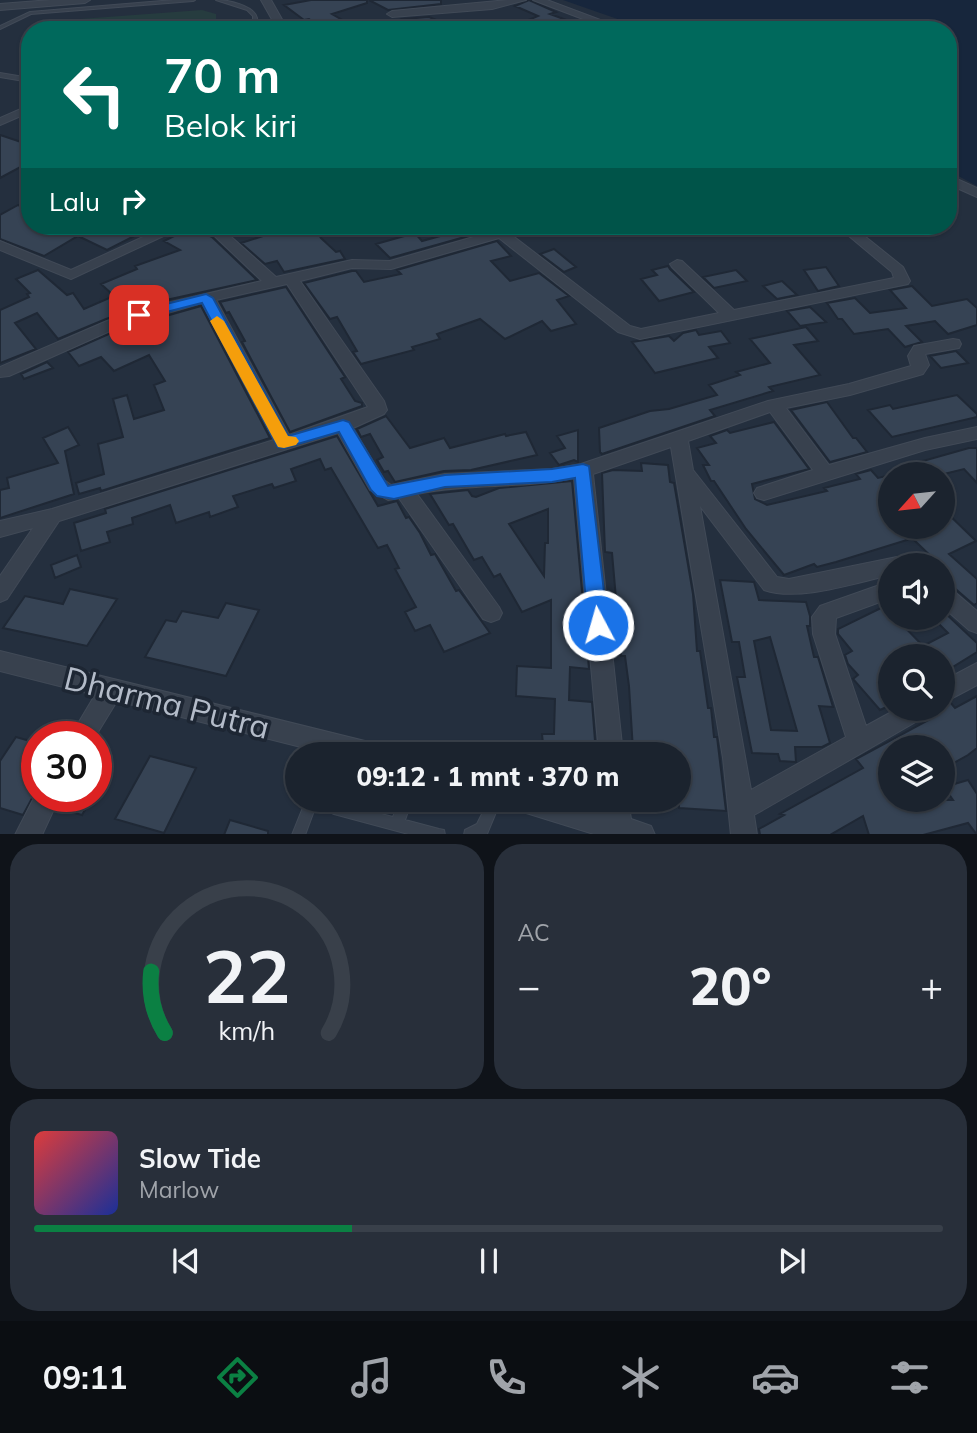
<!DOCTYPE html>
<html lang="id">
<meta charset="utf-8">
<style>
:root{--surface:#1b232e;--page:#282f3a;--text:#f1f3f6;--muted:#a0a4aa;--line:#39404a;--accent:#0b8043}
body{margin:0;font-family:Mulish,sans-serif;background:var(--page);color:var(--text);height:100vh;display:flex;flex-direction:column;font-size:26px;white-space:nowrap}
*{box-sizing:border-box;margin:0}
p{font-size:23px;color:var(--muted)}
.icon{flex:none;width:38px;height:38px;fill:none;stroke:currentColor;stroke-width:2;stroke-linecap:round;stroke-linejoin:round}
.map{position:relative;height:834px;overflow:hidden}
.panel{display:flex;flex-direction:column;gap:10px;padding:10px;background:#0f1319;flex:1}
.panel>*{flex:none}
.hud{position:absolute;left:21px;top:21px;width:936px;height:214px;border-radius:28px;box-shadow:0 2px 5px #0004,0 0 0 2px var(--line);background:#00695c;color:#fff;overflow:hidden}
.needle{width:46px;rotate:243deg}
.buttons{position:absolute;left:878px;top:462px;display:grid;gap:14px}
.buttons a{display:grid;place-items:center;width:77px;height:77px;border-radius:50%;background:var(--surface);box-shadow:0 2px 5px #0004,0 0 0 2px var(--line);font-size:35px}
.speed{position:absolute;left:21px;top:721px;display:flex;gap:14px;font-size:35px;font-weight:700;text-align:center}
.speed>*{display:grid;place-content:center;width:91px;height:91px;border-radius:50%;background:var(--surface);box-shadow:0 2px 5px #0004,0 0 0 2px var(--line);line-height:1}
.speed .limit{border:10px solid #d22;background:#fff;color:#111}
.pin{position:absolute;display:grid;place-items:center;width:60px;height:60px;color:#fff;margin:-30px;border-radius:14px;box-shadow:0 4px 10px #0006}
.me{position:absolute;width:77px;margin:-38px;rotate:354deg;stroke-linejoin:round;filter:drop-shadow(0 0 5px #0008)}
.turn{display:flex;align-items:center;gap:24px;height:147px;padding:0 28px;font-size:32px}
.turn .icon{width:91px;height:91px;stroke-width:2.5}
.turn b{display:block;font-size:49px;line-height:60px}
.then{display:flex;align-items:center;height:66px;padding:0 28px;background:#0003;gap:14px;font-size:26px}
.big{font-size:52px;font-weight:800;line-height:1.1}
.panel .tile{flex:1;display:flex;flex-direction:column;justify-content:center;gap:10px;min-width:0;padding:0 24px;border-radius:28px;background:var(--page)}
.panel .dial{align-items:center;gap:0}
.dial svg{height:182px;overflow:visible;fill:none;stroke:var(--line);stroke-width:7;stroke-linecap:round;text-anchor:middle}
.dial text{fill:var(--text);stroke:none}
.song{display:flex;align-items:center;gap:21px}
.cover{width:84px;height:84px;border-radius:10px;background:linear-gradient(135deg,hsl(0 70% 55%),hsl(230 70% 35%))}
.played{height:7px;border-radius:4px;background:linear-gradient(90deg,var(--accent) 35%,var(--line) 35%)}
.keys{display:flex;justify-content:space-around;direction:ltr}
.heat{display:flex;justify-content:space-between;align-items:center;font-size:38px;direction:ltr}
.panel .tiles{flex:1;display:grid;gap:10px;grid-template-columns:1fr 1fr}
.tile:last-child{grid-column:span 2}
.trip{position:absolute;left:285px;top:742px;width:406px;height:70px;border-radius:35px;background:var(--surface);box-shadow:0 2px 5px #0004,0 0 0 2px var(--line);font-weight:800;line-height:70px;text-align:center}
.dock{display:flex;height:112px;justify-content:space-around;align-items:center;background:#0b0e12;color:var(--muted)}
.dock .icon{width:49px;height:49px}
.dock .on{color:var(--accent)}
.dock b{font-size:32px;color:var(--text)}
.map>svg:first-child{display:block}
.green{fill:#263c3f}
.water{fill:#17263c}
.building{fill:#364354;stroke:#1f2835;stroke-width:2;fill-rule:evenodd}
.lines{fill:none;stroke-linecap:round;stroke-linejoin:round}
.lane-casing{stroke:#414a57;stroke-width:2}
.street-casing{stroke:#414a57;stroke-width:2}
.lane{fill:#38414e;fill-rule:evenodd}
.street{fill:#38414e;fill-rule:evenodd}
.route{fill:#1a73e8;stroke:#114b97;stroke-width:2}
.slow{fill:#f59e0b}
.labels{text-anchor:middle;dominant-baseline:central;stroke-width:7;stroke-linejoin:round;paint-order:stroke}
.near-street-label{font-size:32px;fill:#b4bcc9;stroke:#1d2633}
</style>
<div class="map">
<svg width="977" height="835" viewBox="0 0 977 835">
<rect width="100%" height="100%" fill="#242f3e"/>
<path class="green" d="M202,10L216,14V30H39L53,21Z"/>
<path class="water" d="M563,0H977V186L949,171L948,30H649Z"/>
<path class="building" d="M311,0H367V3L332,14L344,21L320,27L309,19L304,20L284,5Z
M369,0H441V4L388,10Z
M529,0L556,12L550,14L572,22L569,24L582,30H505L538,16L515,6Z
M429,17L460,30H396L411,23L403,19Z
M0,135L30,145V162L0,178Z
M18,205L30,210V226H154L107,250L78,236L44,256L0,239V215Z
M294,226H314L321,238L336,252L340,251L345,259L284,272L277,261L265,264L241,243Z
M458,226H482L486,231L390,258L376,244L415,233L422,241L462,230Z
M192,227L212,237L257,280L157,302L106,319L58,339L37,313L15,323L36,349L0,363V310L29,297L27,294L30,293L16,279L38,270L67,295L73,293L84,309L114,296L101,284L137,269L135,266L180,250L164,241Z
M497,241L511,256L491,261L510,281L539,273L569,296L557,300L576,324L551,331L542,321L505,339L480,319L437,334L440,339L412,347L414,350L361,364L353,352L357,351L337,317L330,319L304,283L352,271H356L364,282L401,274L397,270Z
M554,249L576,267L564,272L540,254Z
M668,266L670,269L694,292L659,301L641,279L657,275L652,270Z
M826,267L839,286L818,291L804,270Z
M736,270L747,281L714,288L703,277Z
M782,281L797,295L777,299L763,286Z
M912,286L932,306L967,299L977,308V325L948,334L935,321L906,326L922,342L905,347L888,329L854,334L842,319H838L827,303L855,298L870,313L906,308L890,290Z
M286,287L345,377L341,379L355,401L362,403V406L290,432L242,342L245,341L229,312L226,313L220,302Z
M201,306L270,438L101,491L100,488L79,494L76,483L104,474L98,444L123,437L113,399L127,395L134,419L164,410L154,385L165,381L149,355L114,371L101,357L79,366L68,352L120,329Z
M810,307L826,322L800,326L787,311Z
M806,327L818,341L794,345L820,375L769,387L773,391L710,410L715,416L602,454L600,452L599,428L650,411L669,409L717,395L709,385L740,375L736,372L770,363L750,339Z
M696,330L699,335L721,331L730,343L709,347L718,358L655,373L632,342L669,336L674,341L683,333Z
M956,351L968,363L941,368L930,356Z
M47,362L53,368L24,379L21,374Z
M957,395L977,414V417L892,437L868,410L890,405L893,409Z
M827,402L853,438H856L867,452L830,462L791,410Z
M386,416L410,448L444,438L450,448L505,434L506,436L526,432L537,455L471,470L444,471L395,482L388,471L384,472L377,460L383,457L370,434L361,437L357,429Z
M774,422L809,469L752,484L755,499L767,505L827,491L824,488L860,479L856,474L871,470L878,478L891,475V527H897L907,540L836,562L817,567L814,564L784,575L746,529L714,481H711L703,465H709L697,448L716,443L710,436L727,430L730,433Z
M68,427L79,445L65,451L74,494L0,518V490L9,488L7,478L58,463L43,438Z
M578,430V462L574,460L559,465L550,453L565,448L557,436Z
M337,436L378,506L397,501L406,518L409,517L420,533L431,555L435,554L456,591L459,590L490,633L444,652L430,625L415,631L405,612L416,607L395,569L399,568L387,545L378,548L331,468L325,470L320,459L291,469L296,481L274,488L272,484L233,496L238,507L210,517L209,512L176,523L170,505L132,518L133,524L107,532L110,542L81,551L74,523L106,513L105,509Z
M969,448H977V483L964,469L944,474H891V470Z
M641,463L668,465L670,482L674,483L693,594L697,651H700L708,708H711L714,737H717L726,811L679,808V753L633,750L629,686L625,656H621L612,553L605,552L602,473L613,470L642,471Z
M572,481L589,669L570,667L569,700L592,702L596,754H544L542,734H554L555,699L516,696L517,666L551,668V600L522,612L500,574L494,577L482,557L474,560L453,524L449,525L430,494L468,490L472,496L476,497L499,488ZM548,509V543H545L544,576L509,524Z
M943,509L976,541L949,554L977,579V603L974,605L952,586L943,583V565H940L913,539L943,527Z
M77,555L81,567L55,578L51,565Z
M720,580L754,582L759,600L806,602L810,616V626H807L814,657H818L833,707L819,706L830,743L822,747H795L796,762L780,761L778,754L752,753L737,677H745L739,642H732ZM770,637L797,731L771,730L754,641Z
M70,589L117,599L87,646L3,628L25,596L63,604Z
M226,603L259,610L226,676L145,657L166,620L176,622L182,611L218,618Z
M885,606L891,612V618H896L923,646L948,633L933,618H943V611L977,643V652L943,673V656H891V705L880,710L853,679L858,675L848,664L845,655L852,651L838,634V629Z
M977,696V748L968,755L943,769V747H891V800H953L944,787L968,780L977,794V835L968,823L923,835H869L863,816L830,835H760L759,829L784,815L780,814L863,768L856,759L936,716L933,712L943,709L950,702L955,708Z
M16,737L37,743V789L23,815L0,808V761Z
M150,756L196,768L164,833L115,819Z
M62,796H93L82,815L57,808Z
M230,820L268,831V835H224Z"/>
<g class="lines">
<defs>
<path id="lane" d="M174,0H195L193,1L31,14L0,29V26L30,12Z
M216,0C227,0 254,5 257,18C258,22 257,26 257,30H253V16L247,10Z
M0,73L30,78V82L0,77Z
M306,800H318L305,835H292Z
M400,800H412L405,820L439,829L444,830L445,835H412L334,814L330,812L328,808L330,804L334,802L393,817Z
M489,800H501L487,834L464,835L465,830L477,824Z"/>
<path id="street" d="M51,0H90L85,3L0,10V4Z
M261,0H271L288,30H278Z
M508,0H526L492,9L392,17L387,14L392,11Z
M533,0H547L627,30H612Z
M30,105V112L0,125V118Z
M948,175L977,188V197L948,184Z
M167,226H185L71,279L0,250V241L71,270Z
M204,226H219L276,277L352,260L390,261L491,232L485,226H500L630,326L641,329L719,313L672,267L670,264L677,260L682,261L734,310L894,278L892,272L837,226H852L903,267L910,281L908,284L640,339L618,332L499,238L391,269L352,268L300,281L384,401L387,410L384,414L353,428L384,480L391,485L445,474L552,469L581,464L768,401L849,384L911,366L908,356L914,346L953,339L959,340L961,344L959,348L925,354L929,365L923,374L850,395L786,408L829,465L925,438L977,427V439L925,450L764,500L757,498L754,493L757,488L813,470L770,412L688,441L693,470L777,577L789,579L897,557L917,559L920,565H891V575C854,583 799,602 764,590L700,506L751,790L846,737L813,634L812,617L820,606L891,581V598L836,618L835,634L866,726L897,709H930L926,716L754,815L757,835H731L723,758L671,447L593,474L623,754H599L574,478C522,489 469,483 417,494L499,607L502,613L499,619L491,622L483,619L399,498L388,500L370,490L338,433L59,521L7,599L0,602V576L33,528L0,537V521L52,509L274,440L202,303L119,327L9,376L0,377V367L107,321L158,305L262,281ZM287,284L368,407L289,435L216,300Z
M943,585L950,588L977,611V633L969,630L943,607Z
M0,651L373,743L382,746L385,754H329L117,701L95,737H70L95,695L0,671Z
M977,663V685L943,703V681Z
M37,792V796H60L42,835H15Z
M510,800H565L605,811L604,800H628L631,819L651,826L655,835H597L523,812L514,809Z"/>
</defs>
<use href="#lane" class="lane-casing"/>
<use href="#street" class="street-casing"/>
<use href="#lane" class="lane"/>
<use href="#street" class="street"/>
</g>
<path class="route" d="M206,294L213,298L288,436L343,420L349,422L388,486L445,475L552,469L583,464L589,466L608,625L605,631L598,633L591,631L588,625L575,478L552,482L445,487L394,499L377,496L371,490L339,432L284,448L278,447L202,303L139,319L132,315L134,312Z"/>
<path class="slow" d="M217,316L224,321L288,436L296,437L299,441L296,445L284,448L278,447L210,321Z"/>
<g class="labels">
<g class="near-street-label">
<text transform="translate(167 702) rotate(14)">Dharma Putra</text>
</g>
</g>
</svg>
<div class="buttons">
<a><svg class="needle" viewBox="-14 -14 28 28"><path d="M0-13l5 13h-10z" fill="#e53935"/><path d="M0 13l5-13h-10z" fill="#a0a4aa"/></svg></a>
<a><svg class="icon" aria-label="sound" viewBox="0 0 24 24"><path d="M4 9h4l5-4v14l-5-4H4zM17 9q2 3 0 6"/></svg></a>
<a><svg class="icon" aria-label="search" viewBox="0 0 24 24"><circle cx="10" cy="10" r="6"/><path d="M15 15l6 6"/></svg></a>
<a><svg class="icon" aria-label="layers" viewBox="0 0 24 24"><path d="M12 4l9 5-9 5-9-5zM3 14l9 5 9-5"/></svg></a>
</div>
<div class="speed"><div class="limit">30</div></div>
<div class="pin" style="left:139px;top:315px;background:#d93025"><svg class="icon" aria-label="arrive" viewBox="0 0 24 24"><path d="M6 21V4h12l-3 4 3 4H6"/></svg></div>
<svg class="me" style="left:598px;top:625px" viewBox="-20 -20 40 40"><circle r="17" fill="#1a73e8" stroke="#fff" stroke-width="3"/><path d="M0-11L8 9 0 5-8 9z" fill="#fff"/></svg>
<div class="trip">09:12 · 1 mnt · 370 m</div>
<div class="hud">
<div class="turn"><svg class="icon" aria-label="left" viewBox="0 0 24 24"><path d="M17 20v-9H6M10 6l-5 5 5 5"/></svg><div><b>70 m</b>Belok kiri</div></div>
<div class="then">Lalu<svg class="icon" aria-label="right" viewBox="0 0 24 24"><path d="M7 20v-9h11M14 6l5 5-5 5"/></svg></div>
</div>
</div>
<section class="panel">
<div class="tiles">
<div class="tile dial"><svg viewBox="0 0 100 80">
<path d="M14 69A42 42 0 1 1 86 69"/>
<path d="M14 69A42 42 0 0 1 8 42" stroke="#0b8043"/>
<text x="50" y="56" font-size="32" font-weight="700">22</text>
<text x="50" y="72" font-size="11">km/h</text>
</svg></div>
<div class="tile"><p>AC</p>
<div class="heat"><a>−</a><b class="big">20°</b><a>+</a></div>
</div>
<div class="tile">
<div class="song"><i class="cover"></i><div><b>Slow Tide</b><p>Marlow</p></div></div>
<div class="played"></div>
<div class="keys"><svg class="icon" aria-label="previous" viewBox="0 0 24 24"><path d="M18 5L8 12l10 7zM5 5v14"/></svg><svg class="icon" aria-label="pause" viewBox="0 0 24 24"><path d="M8 5v14M16 5v14"/></svg><svg class="icon" aria-label="next" viewBox="0 0 24 24"><path d="M6 5l10 7-10 7zM19 5v14"/></svg></div>
</div>
</div>
</section>
<nav class="dock">
<b>09:11</b>
<svg class="icon on" aria-label="directions" viewBox="0 0 24 24"><path d="M12 3l9 9-9 9-9-9zM9 14v-3h6M13 9l2 2-2 2"/></svg>
<svg class="icon" aria-label="music" viewBox="0 0 24 24"><path d="M9 18V5l10-2v13"/><circle cx="6" cy="18" r="3"/><circle cx="16" cy="16" r="3"/></svg>
<svg class="icon" aria-label="phone" viewBox="0 0 24 24"><path d="M5 4h4l2 5-3 2q2 4 5 5l2-3 5 2v4C11 20 4 13 5 4z"/></svg>
<svg class="icon" aria-label="climate" viewBox="0 0 24 24"><path d="M12 3v18M4 7l16 10M4 17L20 7"/></svg>
<svg class="icon" aria-label="car" viewBox="0 0 24 24"><path d="M5 17H2v-5l4-1 3-4h7l3 4 3 1v5h-3M9 17h6M6 11h13"/><circle cx="7" cy="17" r="2"/><circle cx="17" cy="17" r="2"/></svg>
<svg class="icon" aria-label="filters" viewBox="0 0 24 24"><path d="M4 7h16M4 17h16"/><circle cx="9" cy="7" r="2"/><circle cx="15" cy="17" r="2"/></svg>
</nav>
